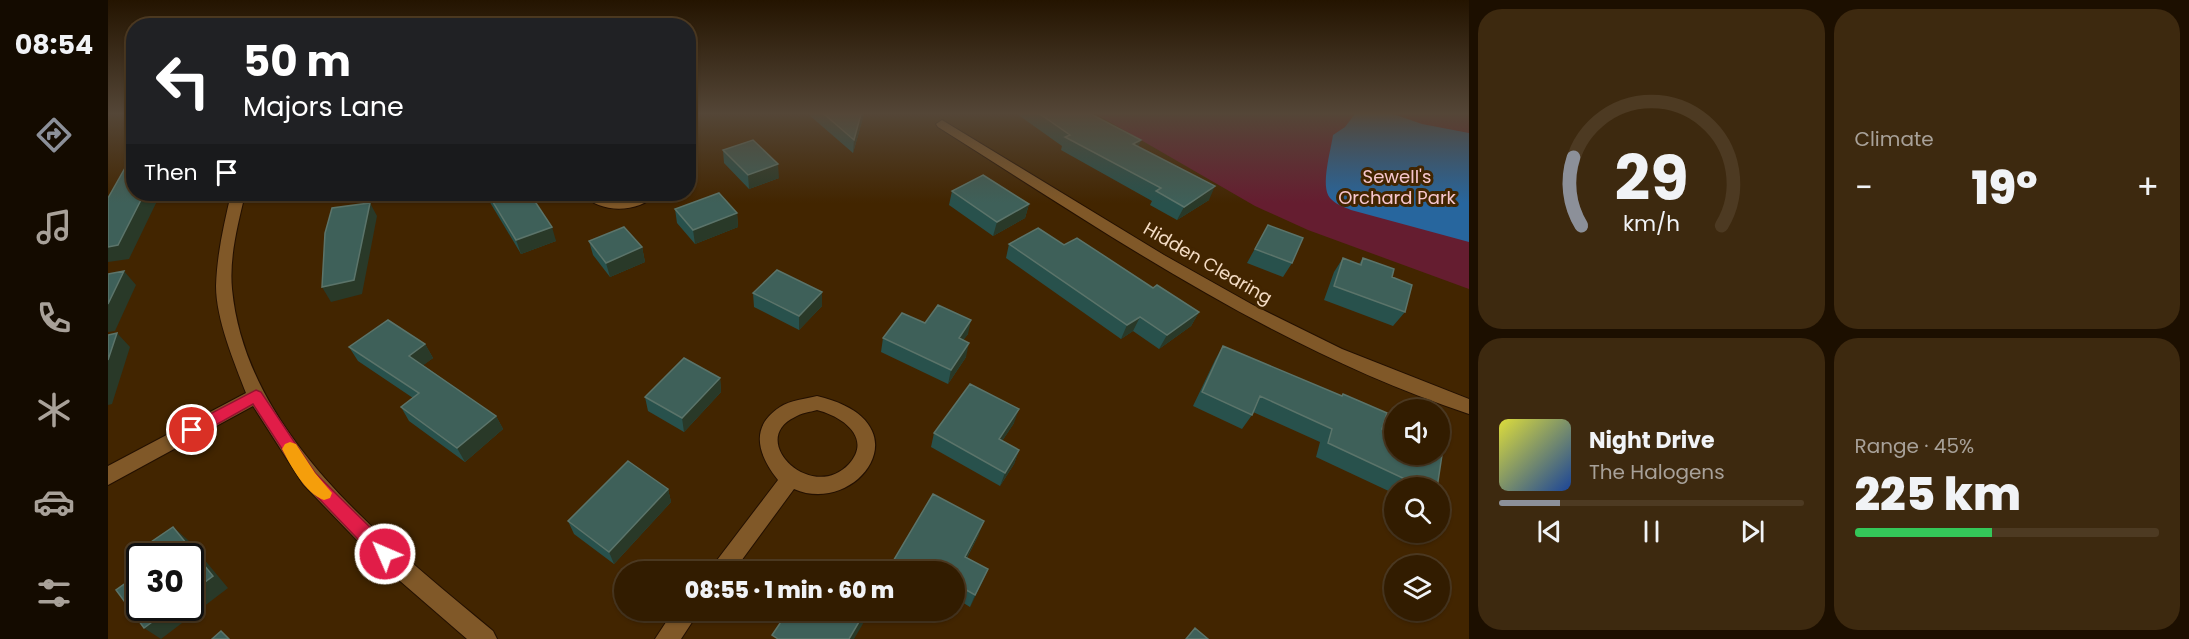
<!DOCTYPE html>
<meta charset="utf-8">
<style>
:root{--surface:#321c00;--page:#3d290f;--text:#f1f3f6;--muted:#a8a199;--line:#4d3a22;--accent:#8c9099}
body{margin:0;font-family:Poppins,sans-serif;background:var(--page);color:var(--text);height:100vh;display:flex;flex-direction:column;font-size:22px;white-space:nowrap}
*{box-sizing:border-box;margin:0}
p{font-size:20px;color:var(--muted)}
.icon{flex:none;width:33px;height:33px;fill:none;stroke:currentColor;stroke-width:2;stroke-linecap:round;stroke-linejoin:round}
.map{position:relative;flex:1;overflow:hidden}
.panel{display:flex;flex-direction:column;gap:9px;padding:9px;background:#1c0f00;width:720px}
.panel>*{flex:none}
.banner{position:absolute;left:18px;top:18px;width:570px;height:183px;border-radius:24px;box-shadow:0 2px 4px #0004,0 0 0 2px var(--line);background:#202124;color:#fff;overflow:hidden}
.tools{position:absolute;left:1276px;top:399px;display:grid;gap:12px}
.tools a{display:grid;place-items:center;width:66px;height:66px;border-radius:50%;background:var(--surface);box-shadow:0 2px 4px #0004,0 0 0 2px var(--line);font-size:30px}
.speed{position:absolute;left:18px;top:543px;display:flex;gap:12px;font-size:30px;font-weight:700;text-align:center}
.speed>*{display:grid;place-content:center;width:78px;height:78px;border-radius:50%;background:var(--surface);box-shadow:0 2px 4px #0004,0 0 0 2px var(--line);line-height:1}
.speed .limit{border:3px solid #111;border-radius:9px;background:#fff;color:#111}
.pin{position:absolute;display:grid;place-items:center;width:51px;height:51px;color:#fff;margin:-26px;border:3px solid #fff;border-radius:50%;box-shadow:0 2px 6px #0007}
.me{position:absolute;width:66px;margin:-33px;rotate:315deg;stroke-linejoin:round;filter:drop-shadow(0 0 4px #0008)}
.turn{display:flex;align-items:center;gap:21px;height:126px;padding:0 18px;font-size:27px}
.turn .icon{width:78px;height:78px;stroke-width:2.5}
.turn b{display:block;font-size:42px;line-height:51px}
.then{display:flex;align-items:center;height:57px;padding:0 18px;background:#0003;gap:12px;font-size:22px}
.big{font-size:45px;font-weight:800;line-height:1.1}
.panel .widget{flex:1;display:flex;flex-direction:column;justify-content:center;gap:9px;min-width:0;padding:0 21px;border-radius:24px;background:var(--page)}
.panel .dial{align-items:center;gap:0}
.dial svg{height:156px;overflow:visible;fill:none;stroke:var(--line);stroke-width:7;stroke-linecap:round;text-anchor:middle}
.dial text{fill:var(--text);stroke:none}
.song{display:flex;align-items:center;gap:18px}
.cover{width:72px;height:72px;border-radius:9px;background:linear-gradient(135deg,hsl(60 70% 55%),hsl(220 70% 35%))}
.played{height:6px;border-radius:3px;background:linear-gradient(90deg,var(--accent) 20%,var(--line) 20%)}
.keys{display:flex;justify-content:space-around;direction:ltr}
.heat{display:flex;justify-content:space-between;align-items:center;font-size:33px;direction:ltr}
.charge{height:9px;border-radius:4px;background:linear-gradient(90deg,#34c759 45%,var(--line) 0)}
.panel .tiles{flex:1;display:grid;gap:9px;grid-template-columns:repeat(2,1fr)}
.trip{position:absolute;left:506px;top:561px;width:351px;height:60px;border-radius:30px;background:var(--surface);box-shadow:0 2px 4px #0004,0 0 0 2px var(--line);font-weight:800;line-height:60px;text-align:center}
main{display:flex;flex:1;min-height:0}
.dock{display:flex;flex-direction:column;width:108px;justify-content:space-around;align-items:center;background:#140b00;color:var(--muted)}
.dock .icon{width:42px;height:42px}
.dock .selected{color:var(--accent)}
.dock b{font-size:27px;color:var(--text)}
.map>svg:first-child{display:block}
.green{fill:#651d30}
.water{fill:#27669e}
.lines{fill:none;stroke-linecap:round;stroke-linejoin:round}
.minor-casing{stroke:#231000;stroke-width:2}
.minor{fill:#805828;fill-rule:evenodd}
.wall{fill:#28514c}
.shaded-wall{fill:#293928}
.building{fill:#3e6059;stroke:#5b746a;stroke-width:1.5}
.route{fill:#e11d48;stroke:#92132f;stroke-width:1.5}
.slow{fill:#f59e0b}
.labels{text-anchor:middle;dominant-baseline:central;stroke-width:6;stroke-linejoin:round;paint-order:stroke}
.park-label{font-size:18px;fill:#f7c7ce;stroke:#422500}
.street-label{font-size:18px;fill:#f4dcc4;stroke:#422500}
</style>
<main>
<nav class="dock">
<b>08:54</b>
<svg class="icon selected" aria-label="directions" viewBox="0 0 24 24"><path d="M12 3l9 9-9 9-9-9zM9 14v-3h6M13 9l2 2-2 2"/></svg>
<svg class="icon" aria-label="music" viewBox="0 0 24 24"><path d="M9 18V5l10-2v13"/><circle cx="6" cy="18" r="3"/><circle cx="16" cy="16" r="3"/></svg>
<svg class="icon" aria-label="phone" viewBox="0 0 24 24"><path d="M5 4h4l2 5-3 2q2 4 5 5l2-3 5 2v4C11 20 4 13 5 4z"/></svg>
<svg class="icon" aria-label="climate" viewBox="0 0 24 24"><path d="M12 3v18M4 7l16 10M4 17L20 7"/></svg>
<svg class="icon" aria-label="car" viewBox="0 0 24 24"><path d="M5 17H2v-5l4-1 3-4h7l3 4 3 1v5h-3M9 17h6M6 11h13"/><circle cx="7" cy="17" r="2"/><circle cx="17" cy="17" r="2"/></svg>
<svg class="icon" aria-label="filters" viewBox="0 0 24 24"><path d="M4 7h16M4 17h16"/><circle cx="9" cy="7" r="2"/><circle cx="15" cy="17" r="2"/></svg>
</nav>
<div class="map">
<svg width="1361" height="639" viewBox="0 0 1361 639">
<rect width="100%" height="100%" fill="#422500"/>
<path class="green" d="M988,114H1361V289L1200,230L1147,206Z"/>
<path class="water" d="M1247,114H1285L1314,124L1361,133V242L1243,210C1236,207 1227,204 1222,198C1212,186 1223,150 1225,135L1237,127Z"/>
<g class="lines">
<defs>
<path id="minor" d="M834,120L1056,255L1145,305L1234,349L1361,399V414C1168,350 1000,234 830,127L828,124Z
M123,194H137C130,224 121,257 124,289C138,436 280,543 385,631L389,639H359L269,561L195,484L145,406L0,485V466L138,393C126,362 108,319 108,286C109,254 116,224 123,194Z
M475,194C492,192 495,200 509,200C523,200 534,193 548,194C532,213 491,214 475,194Z
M709,396C820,422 749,517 686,489L625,572H600L670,480C650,455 641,427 672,407C682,400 698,399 709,396ZM709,410C733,416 765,437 741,464C704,504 638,440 687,417C693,413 702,412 709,410Z
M566,610H592L573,639H547Z"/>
</defs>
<use href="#minor" class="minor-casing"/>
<use href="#minor" class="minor"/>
</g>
<path class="wall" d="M700,114H756L745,153Z
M909,114H983L1033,140L1030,146L1101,200L1069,220L1042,205L1044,201L953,150L954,146Z
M615,150L671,178L641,189L616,163Z
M844,191L921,204L917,218L885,236L841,205Z
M377,194H422L448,241L413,254Z
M567,209L629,213L630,227L587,244L569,223Z
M1160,225L1184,263L1175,277L1139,263Z
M481,241L534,247L537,262L502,277L485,255Z
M901,244L956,245L1091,312L1083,326L1051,349L1025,331L1013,339L898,258Z
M1235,258L1251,264L1255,258L1284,277L1297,312L1285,326L1216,300L1226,272Z
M714,292V306L691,330L646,307L645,293Z
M817,323L860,334L855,340L858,357L840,384L773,352L775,338Z
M317,344L325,358L315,365L388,416L395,429L357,462L301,421L293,407L305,398L250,361L241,347Z
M1115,346L1233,396L1235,394L1274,429L1329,488H1287V494L1208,457L1212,442L1145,412L1144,415L1134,429L1085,406L1107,360Z
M612,378L613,392L576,432L540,411L537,397Z
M906,423L894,441L911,450L906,464L892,486L823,447L826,433Z
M560,489L563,502L506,564L466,534L460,521Z
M871,534L859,558L880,569L862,607L846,597V572H781V568Z"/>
<path class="shaded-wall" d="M753,114H756L745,153L746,140Z
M1033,140L1028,153L1025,144Z
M670,164L671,178L641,189L640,175Z
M1107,186L1101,200L1069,220L1076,207Z
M36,194H57L55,198L50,199L21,259L0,262V247Z
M262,203L269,216L254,294L223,302L214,287Z
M921,204L917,218L885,236L889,222Z
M629,213L630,227L587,244L585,230Z
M444,227L448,241L413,254L408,240Z
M534,247L537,262L502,277L498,263Z
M16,271L28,285L7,331L0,332V304Z
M714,292V306L691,330V316Z
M1091,312L1083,326L1051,349L1059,335Z
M1032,317L1025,331L1013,339L1019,325Z
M863,320L860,334L847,352L851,338Z
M9,333L22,347L4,404L0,405V360Z
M861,343L858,357L840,384L843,370Z
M317,344L325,358L309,370L301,356Z
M612,378L613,392L576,432L574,418Z
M911,409L906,423L886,453L891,439Z
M388,416L395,429L357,462L349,448Z
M911,450L906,464L892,486L897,473Z
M560,489L563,502L506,564L501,552Z
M876,521L871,534L853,569L857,557Z
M65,527L80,540L120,588L53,639L36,628L63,608H82V593Z
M880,569L875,581L862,607L867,595Z
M758,610H763L746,639H741Z"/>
<path class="building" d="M716,114H753L746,140Z
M932,114H983L1033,140L1025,144L1107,186L1076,207L1048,191L1053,188L957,137L962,135Z
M645,140L670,164L640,175L615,150Z
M26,152V194H36L10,245L0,247V198Z
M875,175L921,204L889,222L844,191Z
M611,193L629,213L585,230L567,209Z
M380,194H422L444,227L408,240Z
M262,203L246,280L214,287L217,233L224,208Z
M1160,225L1195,238L1184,263L1147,249Z
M516,227L534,247L498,263L481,241Z
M930,228L956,245L969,238L1045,288L1049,285L1091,312L1059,335L1032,317L1019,325L901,244Z
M1235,258L1253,265L1255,258L1286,269L1284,277L1304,285L1297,312L1226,286Z
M669,270L714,292L691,316L645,293Z
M16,271L0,304V274Z
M830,305L863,320L851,338L861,343L843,370L775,338L794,313L817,323Z
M280,320L317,344L301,356L388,416L349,448L293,407L311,393L241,347Z
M9,333L0,360V335Z
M1115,346L1234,396L1235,394L1279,413L1274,429L1287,434V454H1332L1334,455L1329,488H1316L1220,443L1224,429L1152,396L1144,415L1094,392Z
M576,358L612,378L574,418L537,397Z
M862,384L911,409L891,439L911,450L897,473L826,433Z
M520,461L560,489L501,552L460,521Z
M825,494L876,521L857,557L880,569L867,595L846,583V572H787L781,568Z
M65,527L105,576L82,593V556H32V566L24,555Z
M716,560L735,572H708Z
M32,573V608H63L36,628L8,590Z
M681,610H758L741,639H670L664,635Z
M1087,628L1100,639H1078Z
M113,631L121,639H104Z"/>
<linearGradient id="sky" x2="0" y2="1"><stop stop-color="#241400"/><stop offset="0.56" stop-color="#544637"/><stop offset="1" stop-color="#544637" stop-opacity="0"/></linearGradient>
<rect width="1361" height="203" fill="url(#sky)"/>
<path class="route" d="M148,390L153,392L207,473L283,548L285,554L283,560L277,562L270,560L196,483L145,404L90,435L84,437L79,435L77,430L79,426Z"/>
<path class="slow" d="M182,442L188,444L207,473L224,493L222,498L216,500C197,493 183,466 174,449L177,444Z"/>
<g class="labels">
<g class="park-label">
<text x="1289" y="176">Sewell's<tspan x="1289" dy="21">Orchard Park</tspan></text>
</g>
<g class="street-label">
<text transform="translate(1100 263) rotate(30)">Hidden Clearing</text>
</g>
</g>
</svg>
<div class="tools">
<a><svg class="icon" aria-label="sound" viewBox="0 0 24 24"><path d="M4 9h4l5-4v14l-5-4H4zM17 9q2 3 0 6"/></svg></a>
<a><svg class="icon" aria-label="search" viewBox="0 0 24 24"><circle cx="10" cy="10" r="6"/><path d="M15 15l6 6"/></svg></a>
<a><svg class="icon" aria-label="layers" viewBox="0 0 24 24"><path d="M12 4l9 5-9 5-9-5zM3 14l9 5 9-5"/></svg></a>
</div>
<div class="speed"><div class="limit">30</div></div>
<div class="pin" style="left:84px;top:430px;background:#d93025"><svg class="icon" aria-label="arrive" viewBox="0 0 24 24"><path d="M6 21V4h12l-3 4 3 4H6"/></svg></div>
<svg class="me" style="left:277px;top:554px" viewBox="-20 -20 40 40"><circle r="17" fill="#e11d48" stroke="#fff" stroke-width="3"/><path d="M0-11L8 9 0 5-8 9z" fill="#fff"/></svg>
<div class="trip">08:55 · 1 min · 60 m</div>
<div class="banner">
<div class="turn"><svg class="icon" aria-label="left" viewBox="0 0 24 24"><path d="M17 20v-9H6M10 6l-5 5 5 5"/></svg><div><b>50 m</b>Majors Lane</div></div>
<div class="then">Then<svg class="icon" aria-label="arrive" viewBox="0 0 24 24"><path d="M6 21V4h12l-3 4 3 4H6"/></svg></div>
</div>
</div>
<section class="panel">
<div class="tiles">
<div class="widget dial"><svg viewBox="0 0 100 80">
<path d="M14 69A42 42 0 1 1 86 69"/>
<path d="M14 69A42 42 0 0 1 10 34" stroke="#8c9099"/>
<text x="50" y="56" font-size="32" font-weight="700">29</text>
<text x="50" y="72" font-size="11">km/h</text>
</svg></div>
<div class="widget"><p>Climate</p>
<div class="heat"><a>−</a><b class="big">19°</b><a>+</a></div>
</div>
<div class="widget">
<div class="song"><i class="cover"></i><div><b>Night Drive</b><p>The Halogens</p></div></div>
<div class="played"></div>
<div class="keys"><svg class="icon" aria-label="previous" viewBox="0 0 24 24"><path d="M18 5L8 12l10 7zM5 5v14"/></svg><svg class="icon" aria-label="pause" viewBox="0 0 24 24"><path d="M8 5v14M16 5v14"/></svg><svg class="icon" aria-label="next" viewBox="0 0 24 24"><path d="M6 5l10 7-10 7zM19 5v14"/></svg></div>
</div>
<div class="widget"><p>Range · 45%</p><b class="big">225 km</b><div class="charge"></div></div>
</div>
</section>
</main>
